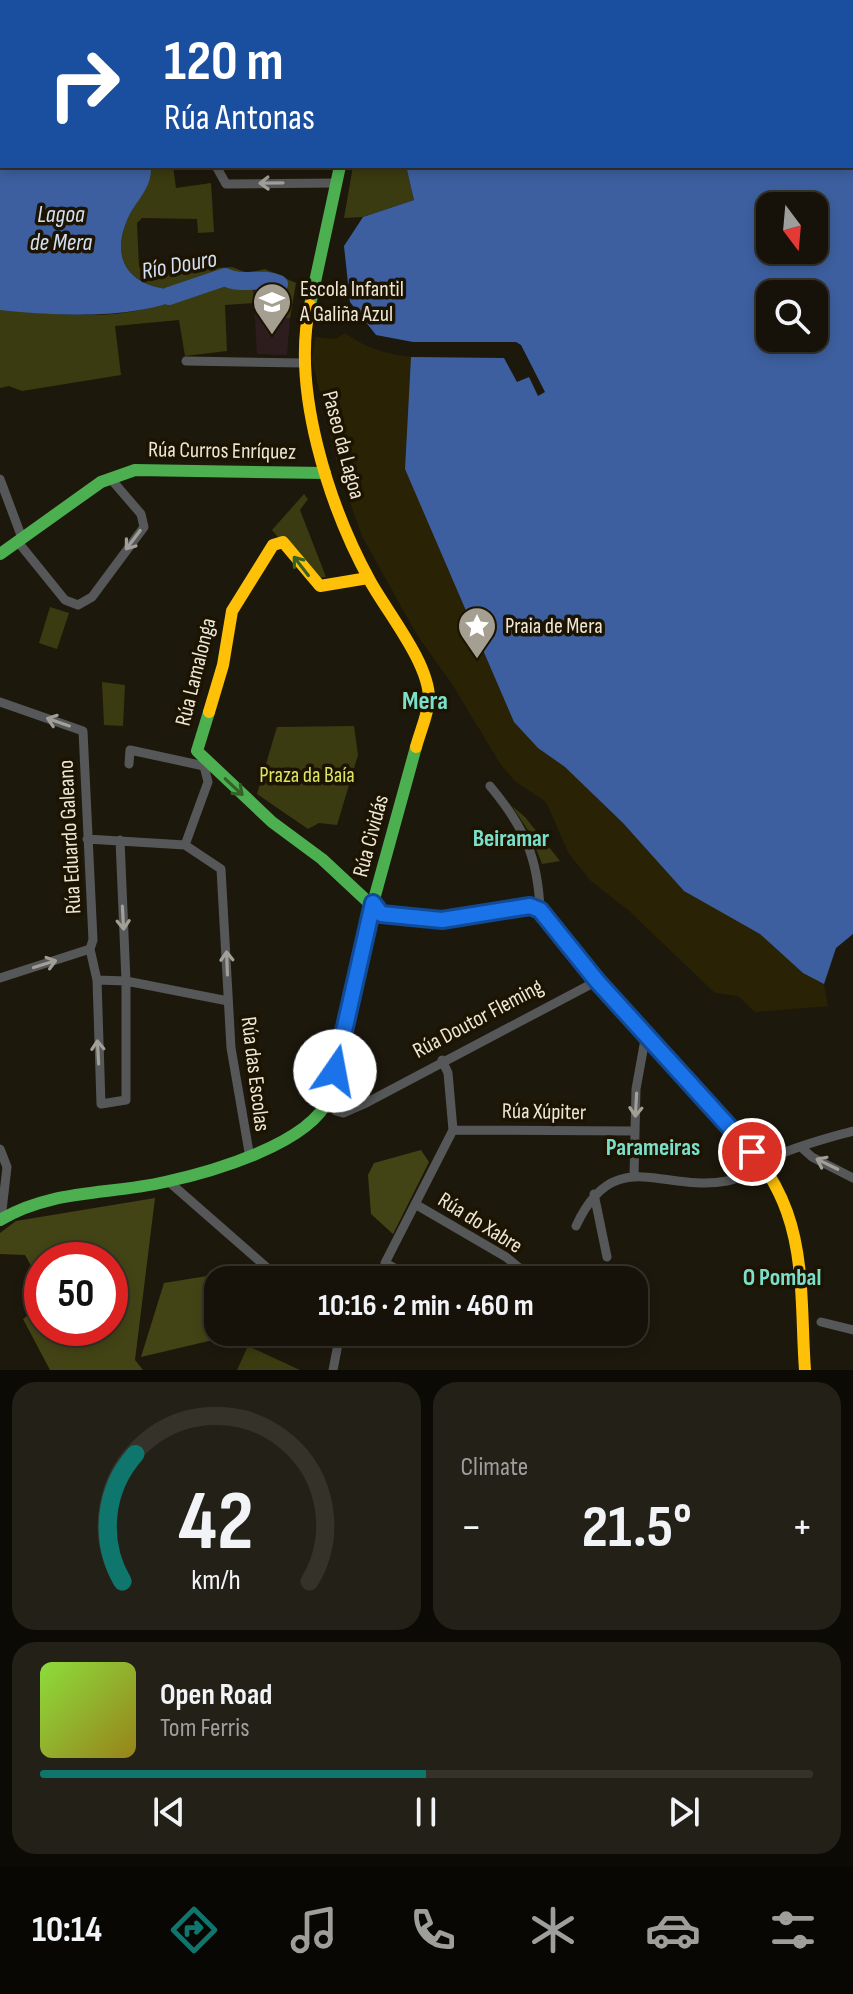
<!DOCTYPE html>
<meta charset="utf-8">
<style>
:root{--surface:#161209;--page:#232017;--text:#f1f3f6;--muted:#9e9e9c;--line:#35322a;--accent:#0f766e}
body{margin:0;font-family:"Sofia Sans Condensed",sans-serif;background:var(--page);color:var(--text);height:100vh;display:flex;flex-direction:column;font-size:30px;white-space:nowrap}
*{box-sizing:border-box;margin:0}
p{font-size:26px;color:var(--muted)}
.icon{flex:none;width:44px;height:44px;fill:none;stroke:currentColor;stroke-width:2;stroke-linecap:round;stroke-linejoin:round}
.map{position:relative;height:1370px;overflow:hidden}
.side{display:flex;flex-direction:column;gap:12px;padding:12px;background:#0c0a05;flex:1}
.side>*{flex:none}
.banner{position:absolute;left:0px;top:0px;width:854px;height:168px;box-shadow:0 4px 12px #0003,0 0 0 2px var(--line);background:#1a4fa0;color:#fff;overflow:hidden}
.needle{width:52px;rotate:164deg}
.buttons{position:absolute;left:756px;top:192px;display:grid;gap:16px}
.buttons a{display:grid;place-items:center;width:72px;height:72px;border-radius:16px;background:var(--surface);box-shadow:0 4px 12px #0003,0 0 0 2px var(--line);font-size:40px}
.speed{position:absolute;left:24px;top:1242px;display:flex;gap:16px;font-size:40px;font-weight:700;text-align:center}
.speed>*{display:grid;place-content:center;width:104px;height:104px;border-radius:50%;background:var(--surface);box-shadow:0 4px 12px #0003,0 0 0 2px var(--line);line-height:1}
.speed .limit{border:12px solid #d22;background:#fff;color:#111}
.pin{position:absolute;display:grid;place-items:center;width:68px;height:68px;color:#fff;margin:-34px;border:4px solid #fff;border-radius:50%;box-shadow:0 2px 8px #0007}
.me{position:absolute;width:88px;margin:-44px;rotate:12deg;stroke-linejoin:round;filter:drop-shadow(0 0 6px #0008)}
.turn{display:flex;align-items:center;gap:28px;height:168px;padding:0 32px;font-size:36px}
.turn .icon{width:104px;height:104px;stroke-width:2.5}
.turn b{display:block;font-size:56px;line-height:68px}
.big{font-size:60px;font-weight:700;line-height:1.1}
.side .tile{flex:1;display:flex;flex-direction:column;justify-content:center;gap:12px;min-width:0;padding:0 28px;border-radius:24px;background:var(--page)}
.side .dial{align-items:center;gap:0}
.dial svg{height:208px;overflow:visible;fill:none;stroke:var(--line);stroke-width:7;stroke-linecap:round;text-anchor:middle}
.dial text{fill:var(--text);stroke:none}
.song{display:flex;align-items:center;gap:24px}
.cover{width:96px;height:96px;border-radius:12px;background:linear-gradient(135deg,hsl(90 70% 55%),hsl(50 70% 35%))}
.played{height:8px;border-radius:4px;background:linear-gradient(90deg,var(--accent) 50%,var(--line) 50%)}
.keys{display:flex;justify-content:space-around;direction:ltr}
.heat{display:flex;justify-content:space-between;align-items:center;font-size:44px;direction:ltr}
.side .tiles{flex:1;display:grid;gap:12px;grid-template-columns:1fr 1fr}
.tile:last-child{grid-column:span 2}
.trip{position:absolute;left:204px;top:1266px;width:444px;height:80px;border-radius:24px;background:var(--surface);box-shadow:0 4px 12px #0003,0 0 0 2px var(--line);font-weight:700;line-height:80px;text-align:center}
.tabs{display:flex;height:128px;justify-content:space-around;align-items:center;background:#090704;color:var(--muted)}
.tabs .icon{width:56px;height:56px}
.tabs .selected{color:var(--accent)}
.tabs b{font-size:36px;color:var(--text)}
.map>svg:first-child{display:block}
.education{fill:#2e1d1f}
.green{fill:#3a3b10}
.forest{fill:#434415}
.sand{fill:#2a2204}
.water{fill:#3d5f9f;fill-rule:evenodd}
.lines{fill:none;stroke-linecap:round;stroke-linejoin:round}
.river{stroke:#3d5f9f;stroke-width:18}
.street{stroke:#565758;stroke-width:9}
.fast{stroke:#4caf50;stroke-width:12}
.slow{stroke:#ffc107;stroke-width:12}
.oneway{stroke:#a29f98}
.oneway2{stroke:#346128}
.route-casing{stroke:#114b97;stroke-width:20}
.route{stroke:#1a73e8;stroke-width:14}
.labels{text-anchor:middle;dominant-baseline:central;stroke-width:7;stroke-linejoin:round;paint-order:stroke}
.poi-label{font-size:22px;fill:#ede7d8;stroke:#1c1300;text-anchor:start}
.street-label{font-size:22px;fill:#ede7d8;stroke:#1c1300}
.park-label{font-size:22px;fill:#dee463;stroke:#1c1300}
.water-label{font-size:24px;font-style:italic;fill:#d4e0f4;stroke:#1c1300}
.neighbourhood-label{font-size:24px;font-weight:bold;fill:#7be0cb;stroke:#1c1300}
.quarter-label{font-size:26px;font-weight:bold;fill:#7be0cb;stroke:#1c1300}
</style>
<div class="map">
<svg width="853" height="1370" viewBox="0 0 853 1370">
<rect width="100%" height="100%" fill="#1d180c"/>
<path class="education" d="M253,286L272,288L281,318H290L287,355L257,354Z"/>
<path class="green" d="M151,166H173L176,188L211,183L214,232L198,233L197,219L142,218L137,223L139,267L149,272L232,267L248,273L265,269L296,283L290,318H281L272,288L253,286L254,303L225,305L227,351L185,356L179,320L115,326L121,375L22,391L9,386L0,388V310C62,314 136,326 190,289C141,294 104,268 129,216C137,198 149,187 151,166Z
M353,166H406L414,200L363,217L344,218Z
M304,494L308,499L300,510L326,577L311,578L272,530Z
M50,607L69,613L57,649L39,643Z
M102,682L125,685L123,726L104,725Z
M354,726L358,755L337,825L319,823L308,829L257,794L277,727Z
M512,806L525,817L560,861L542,864L531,835Z
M248,1346L300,1370H237Z"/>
<path class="forest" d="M421,1150L429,1162L393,1234L371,1214L368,1175L374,1163Z
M155,1198L135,1360L143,1370H50L23,1319L42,1305V1328H110V1260H42V1285L25,1255L0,1254V1233L16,1221Z
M238,1271L240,1280H218V1332H247L141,1357L164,1283Z"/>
<path class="sand" d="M345,333C388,366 446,357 498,358L836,948L824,984L828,1006L755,1012L738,996L715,993L628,910L591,881L569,854L546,802L515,781L501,765L452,684L417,635L362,536L338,468L312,360L315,337L335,339Z"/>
<path class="water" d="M411,0H615L617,2H411Z
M799,0H853V934L836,948L824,984L803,973L760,934L684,891L623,823L565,767L538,748L514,722L405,469L411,357L504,358L517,382L529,377L538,396L545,392L521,345L516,342H413L376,335L350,302L344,246L363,217L414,200L406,166H852V2ZM814,206V250H770V206ZM770,294H814V338H770Z
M0,90L2,166H151C152,188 138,198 129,216C104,268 141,294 190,289L191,293C144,321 54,316 0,310Z"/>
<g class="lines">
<path class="river" d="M169,296L225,277C242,286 260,276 279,284"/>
<path class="street" d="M216,166L226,184L337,183
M186,361L303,363
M0,479L22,538
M18,542L65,600L78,605L92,597L144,527L141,514L110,478
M0,702L83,731L93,940L90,949L97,980L101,1104L126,1100V981L120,840
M129,764L130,750L204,766L208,782L185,845L221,869L231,1048L249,1152
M490,786C524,827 538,857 540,910
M87,839L185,845
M0,978L90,949
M97,980L126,981L228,1001
M336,1111L343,1113L366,1103L597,981
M453,1130L634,1131
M802,1148L812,1157L853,1178
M0,1149L7,1167L1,1219
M634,1176L636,1089L646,1034
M168,1181L281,1280
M594,1194L607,1257
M415,1204L506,1257L534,1280
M576,1226C614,1143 663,1193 727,1181C745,1178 760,1164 776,1156C800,1145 828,1138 853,1131
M385,1263L417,1280
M394,1280L388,1276L385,1263L453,1130L448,1073L442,1060
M821,1322L853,1330
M332,1332L339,1339L333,1370"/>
<path class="fast" d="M211,0L214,2
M0,42L2,43
M310,305L340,166
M0,554L101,482L135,470L325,473
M209,712L197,751L272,822L322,859L381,914L442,920L530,906L540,910L597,981L662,1053
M0,1220C52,1189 108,1195 165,1182C211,1172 310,1144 329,1098L373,903L416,747"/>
<path class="slow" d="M310,305C291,389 329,506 370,581C387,612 430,664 429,700C428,714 420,732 416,747
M209,712L223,665L232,611L273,545L283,542L320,586L368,578
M662,1053C706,1101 765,1149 787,1212C805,1262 801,1318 805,1370"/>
</g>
<defs><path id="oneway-shaft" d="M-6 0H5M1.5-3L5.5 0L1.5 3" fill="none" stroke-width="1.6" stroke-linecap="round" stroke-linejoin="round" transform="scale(2)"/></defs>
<g class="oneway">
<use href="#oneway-shaft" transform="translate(271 183) rotate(179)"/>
<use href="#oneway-shaft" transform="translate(133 540) rotate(127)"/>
<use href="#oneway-shaft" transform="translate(58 722) rotate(-161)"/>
<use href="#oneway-shaft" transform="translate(123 918) rotate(87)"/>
<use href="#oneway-shaft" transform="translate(227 963) rotate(-92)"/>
<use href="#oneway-shaft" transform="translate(45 964) rotate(-17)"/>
<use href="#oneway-shaft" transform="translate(98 1052) rotate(-93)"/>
<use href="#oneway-shaft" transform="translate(636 1105) rotate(93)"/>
<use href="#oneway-shaft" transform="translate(827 1164) rotate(-154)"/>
</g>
<g class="oneway2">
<use href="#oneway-shaft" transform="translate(301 566) rotate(-128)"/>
<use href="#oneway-shaft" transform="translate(234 787) rotate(43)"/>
</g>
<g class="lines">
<defs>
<path id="route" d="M335,1071L373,903L381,914L442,920L530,906L540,910L597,981L752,1152"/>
</defs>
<use href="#route" class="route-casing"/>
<use href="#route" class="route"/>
</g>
<defs>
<symbol id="school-pin" viewBox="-11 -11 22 30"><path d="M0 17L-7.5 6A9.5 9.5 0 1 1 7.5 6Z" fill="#a49f91" stroke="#1c1300"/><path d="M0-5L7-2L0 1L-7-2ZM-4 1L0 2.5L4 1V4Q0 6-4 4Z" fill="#fff"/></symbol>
<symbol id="sight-pin" viewBox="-11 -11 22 30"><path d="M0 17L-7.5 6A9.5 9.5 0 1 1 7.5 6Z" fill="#a49f91" stroke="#1c1300"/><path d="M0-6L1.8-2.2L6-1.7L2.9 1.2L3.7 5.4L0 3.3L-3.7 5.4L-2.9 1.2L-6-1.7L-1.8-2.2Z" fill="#fff"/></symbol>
</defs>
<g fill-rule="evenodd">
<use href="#school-pin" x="250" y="280" width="44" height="60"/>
<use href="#sight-pin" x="455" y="604" width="44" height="60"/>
</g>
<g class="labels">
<g class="poi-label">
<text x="300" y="289">Escola Infantil<tspan x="300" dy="25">A Galiña Azul</tspan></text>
<text x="505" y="626">Praia de Mera</text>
</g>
<g class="street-label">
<text transform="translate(343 445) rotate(75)">Paseo da Lagoa</text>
<text transform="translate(222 451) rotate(1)">Rúa Curros Enríquez</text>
<text transform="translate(196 672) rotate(-76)">Rúa Lamalonga</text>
<text transform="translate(371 836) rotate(-75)">Rúa Cividás</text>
<text transform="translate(70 837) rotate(-93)">Rúa Eduardo Galeano</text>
<text transform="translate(478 1019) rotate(-28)">Rúa Doutor Fleming</text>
<text transform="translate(255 1074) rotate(83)">Rúa das Escolas</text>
<text transform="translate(544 1112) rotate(1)">Rúa Xúpiter</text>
<text transform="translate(480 1223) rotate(32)">Rúa do Xabre</text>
</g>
<g class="park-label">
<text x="307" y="775">Praza da Baía</text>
</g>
<g class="water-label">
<text x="61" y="214">Lagoa<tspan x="61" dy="28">de Mera</tspan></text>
<text transform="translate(179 265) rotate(-10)">Río Douro</text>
</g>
<g class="neighbourhood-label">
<text x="511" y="838">Beiramar</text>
<text x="653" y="1147">Parameiras</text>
<text x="782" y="1277">O Pombal</text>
</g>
<g class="quarter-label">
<text x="425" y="701">Mera</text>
</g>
</g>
</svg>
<div class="buttons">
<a><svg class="needle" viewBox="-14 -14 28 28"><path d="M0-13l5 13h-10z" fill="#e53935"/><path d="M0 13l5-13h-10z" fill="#9e9e9c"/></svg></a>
<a><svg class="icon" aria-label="search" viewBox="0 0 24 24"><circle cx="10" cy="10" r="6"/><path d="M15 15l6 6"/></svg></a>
</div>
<div class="speed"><div class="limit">50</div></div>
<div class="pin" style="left:752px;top:1152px;background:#d93025"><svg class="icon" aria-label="arrive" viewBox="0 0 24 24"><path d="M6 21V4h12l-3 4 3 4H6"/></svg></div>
<svg class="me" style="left:335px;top:1071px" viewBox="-20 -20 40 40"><circle r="19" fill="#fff"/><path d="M0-13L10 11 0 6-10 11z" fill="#1a73e8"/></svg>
<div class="trip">10:16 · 2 min · 460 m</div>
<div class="banner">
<div class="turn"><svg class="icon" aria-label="right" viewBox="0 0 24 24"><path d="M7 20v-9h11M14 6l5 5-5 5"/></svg><div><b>120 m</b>Rúa Antonas</div></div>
</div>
</div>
<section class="side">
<div class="tiles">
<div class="tile dial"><svg viewBox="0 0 100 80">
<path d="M14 69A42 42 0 1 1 86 69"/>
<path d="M14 69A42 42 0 0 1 19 20" stroke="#0f766e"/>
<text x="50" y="56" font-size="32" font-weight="700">42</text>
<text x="50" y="72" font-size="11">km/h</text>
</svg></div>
<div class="tile"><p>Climate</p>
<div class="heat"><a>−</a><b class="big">21.5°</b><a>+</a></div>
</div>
<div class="tile">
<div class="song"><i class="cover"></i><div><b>Open Road</b><p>Tom Ferris</p></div></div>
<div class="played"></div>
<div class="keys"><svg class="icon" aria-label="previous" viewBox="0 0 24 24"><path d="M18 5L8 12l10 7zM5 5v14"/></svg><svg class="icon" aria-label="pause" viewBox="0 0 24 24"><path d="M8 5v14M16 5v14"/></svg><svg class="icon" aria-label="next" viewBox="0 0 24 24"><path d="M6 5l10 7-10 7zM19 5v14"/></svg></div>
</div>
</div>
</section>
<nav class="tabs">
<b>10:14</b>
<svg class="icon selected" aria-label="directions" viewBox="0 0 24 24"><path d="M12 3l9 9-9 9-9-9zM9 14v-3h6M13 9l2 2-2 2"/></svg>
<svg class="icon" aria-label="music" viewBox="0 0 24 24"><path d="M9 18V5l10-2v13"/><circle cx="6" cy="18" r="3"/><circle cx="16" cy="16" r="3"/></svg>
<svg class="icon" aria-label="phone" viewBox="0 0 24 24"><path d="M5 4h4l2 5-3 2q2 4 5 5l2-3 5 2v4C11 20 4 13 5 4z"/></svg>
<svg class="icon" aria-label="climate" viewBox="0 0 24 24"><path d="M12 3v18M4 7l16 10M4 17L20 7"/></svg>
<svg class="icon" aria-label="car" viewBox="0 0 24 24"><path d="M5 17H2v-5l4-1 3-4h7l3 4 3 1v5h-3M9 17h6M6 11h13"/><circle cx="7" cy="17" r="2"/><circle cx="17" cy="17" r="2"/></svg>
<svg class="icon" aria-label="filters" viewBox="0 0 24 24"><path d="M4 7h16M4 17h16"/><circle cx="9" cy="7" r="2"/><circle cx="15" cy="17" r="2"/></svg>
</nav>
